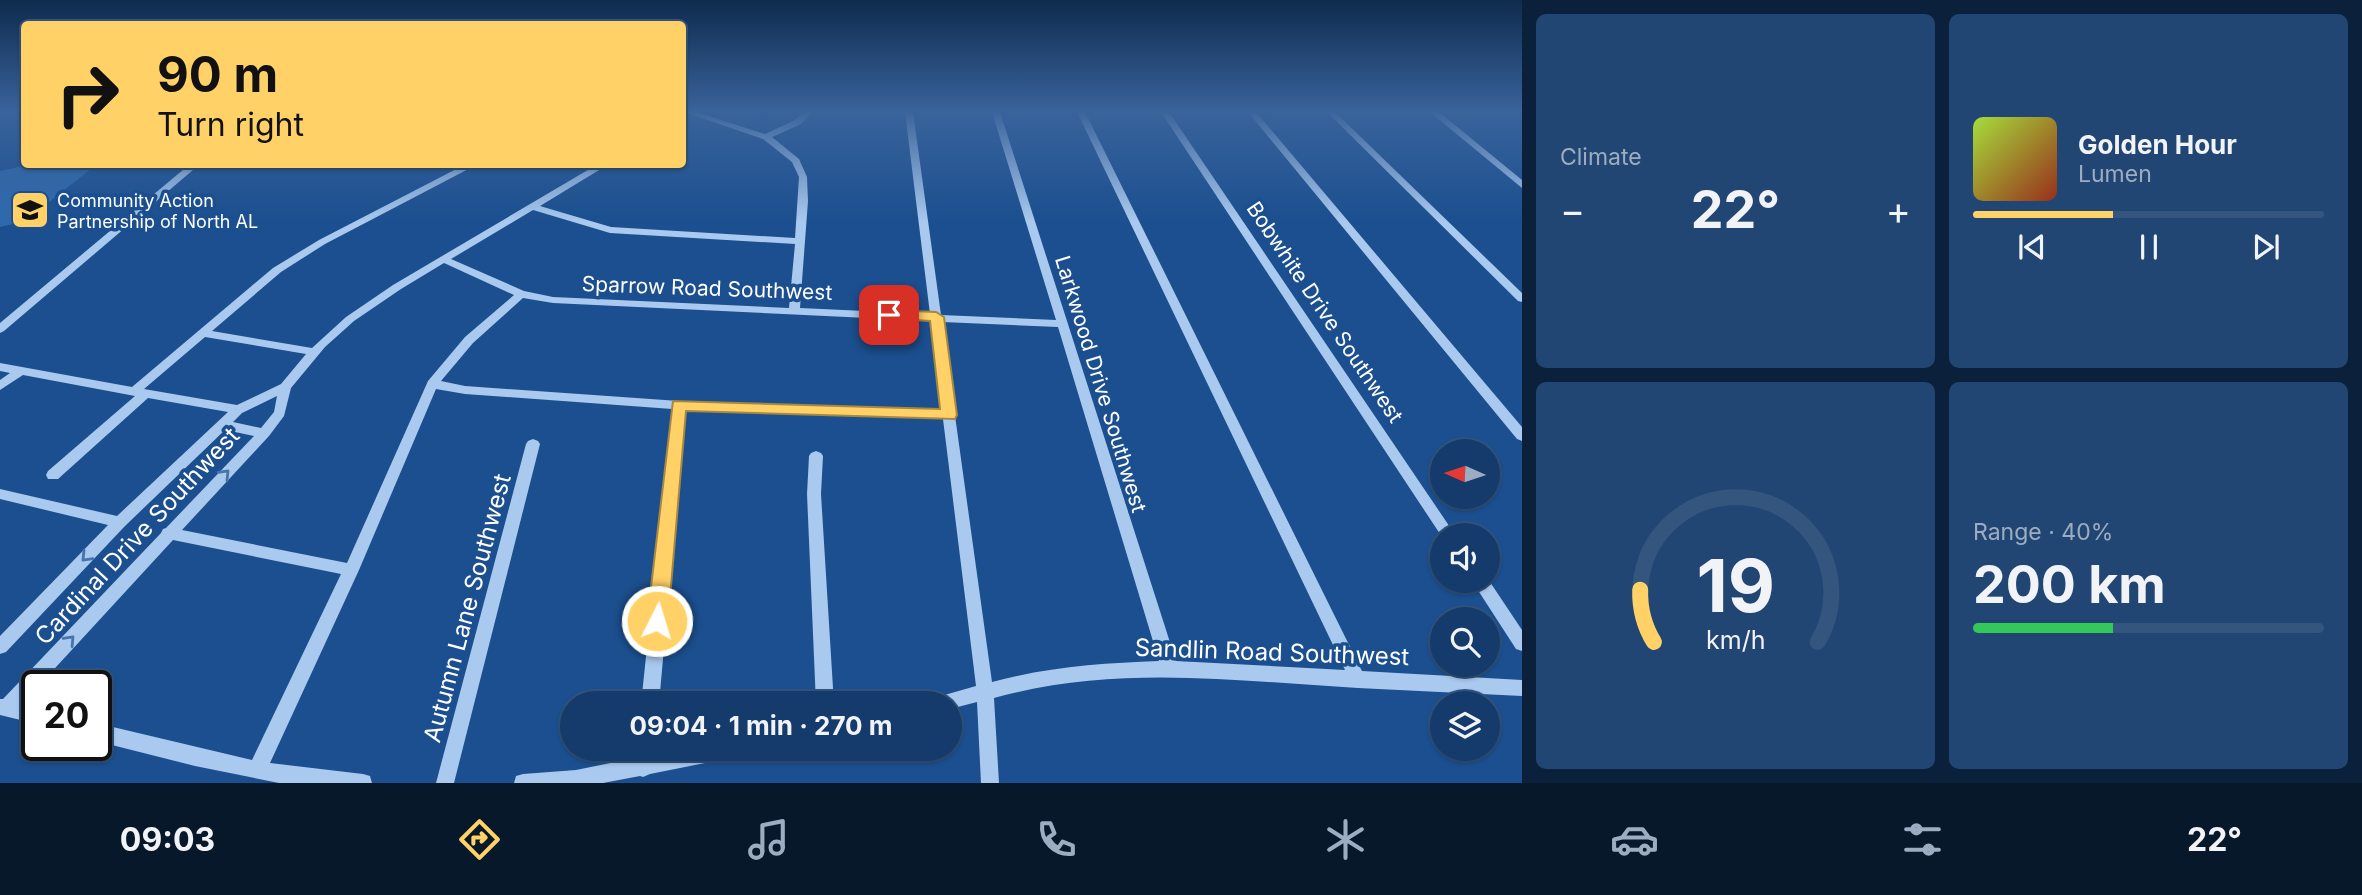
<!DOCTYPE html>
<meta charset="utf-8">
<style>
:root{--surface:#143b6b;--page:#214673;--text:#f1f3f6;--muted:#9dadc1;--line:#33557e;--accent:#ffd166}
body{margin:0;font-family:Inter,sans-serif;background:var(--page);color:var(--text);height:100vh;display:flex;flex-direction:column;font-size:26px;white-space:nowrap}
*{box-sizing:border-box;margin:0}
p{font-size:23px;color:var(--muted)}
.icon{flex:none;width:38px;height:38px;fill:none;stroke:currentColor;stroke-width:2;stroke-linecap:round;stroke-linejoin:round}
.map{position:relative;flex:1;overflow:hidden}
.sheet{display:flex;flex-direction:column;gap:14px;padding:14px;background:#0b203b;width:840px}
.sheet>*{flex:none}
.guide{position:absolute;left:21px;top:21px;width:665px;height:147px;border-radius:7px;box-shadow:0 2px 5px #0004,0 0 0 2px var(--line);background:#ffd166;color:#111;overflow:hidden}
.needle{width:46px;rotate:273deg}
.buttons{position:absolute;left:1430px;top:439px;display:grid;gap:14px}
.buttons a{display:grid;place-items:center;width:70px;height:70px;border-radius:50%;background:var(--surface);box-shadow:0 2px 5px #0004,0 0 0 2px var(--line);font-size:35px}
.speed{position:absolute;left:21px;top:670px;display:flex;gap:14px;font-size:35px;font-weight:700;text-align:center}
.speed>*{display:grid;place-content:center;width:91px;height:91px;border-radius:50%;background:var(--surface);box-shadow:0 2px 5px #0004,0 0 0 2px var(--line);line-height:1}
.speed .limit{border:4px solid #111;border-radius:10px;background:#fff;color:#111}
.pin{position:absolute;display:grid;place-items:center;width:60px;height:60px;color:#fff;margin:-30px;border-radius:14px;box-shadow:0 4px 10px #0006}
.me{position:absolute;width:77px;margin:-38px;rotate:5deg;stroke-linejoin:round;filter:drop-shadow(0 0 5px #0008)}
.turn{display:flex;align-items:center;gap:24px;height:147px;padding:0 21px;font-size:32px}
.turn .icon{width:91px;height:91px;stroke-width:2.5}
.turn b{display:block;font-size:49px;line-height:60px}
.big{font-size:52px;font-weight:700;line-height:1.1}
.sheet .card{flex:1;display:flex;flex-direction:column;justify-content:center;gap:10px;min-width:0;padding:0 24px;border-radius:10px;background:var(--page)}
.sheet .dial{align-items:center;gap:0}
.dial svg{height:182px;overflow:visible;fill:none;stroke:var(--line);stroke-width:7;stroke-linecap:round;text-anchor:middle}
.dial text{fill:var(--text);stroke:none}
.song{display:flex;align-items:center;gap:21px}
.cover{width:84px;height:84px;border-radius:10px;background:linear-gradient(135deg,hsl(80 70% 55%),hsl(10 70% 35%))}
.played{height:7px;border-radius:4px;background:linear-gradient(90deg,var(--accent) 40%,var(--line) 40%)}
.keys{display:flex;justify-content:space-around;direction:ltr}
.heat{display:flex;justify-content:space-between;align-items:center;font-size:38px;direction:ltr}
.charge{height:10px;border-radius:5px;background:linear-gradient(90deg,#34c759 40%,var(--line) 0)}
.sheet .tiles{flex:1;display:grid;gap:14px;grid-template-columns:repeat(2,1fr)}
.trip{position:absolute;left:560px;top:691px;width:402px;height:70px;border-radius:35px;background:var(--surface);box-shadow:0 2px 5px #0004,0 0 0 2px var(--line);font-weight:700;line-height:70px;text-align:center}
.menu{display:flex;height:112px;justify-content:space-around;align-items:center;background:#08182b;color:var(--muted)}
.menu .icon{width:49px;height:49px}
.menu .active{color:var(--accent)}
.menu b{font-size:32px;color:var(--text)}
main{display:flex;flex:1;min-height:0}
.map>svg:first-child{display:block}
.green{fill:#2e69ad}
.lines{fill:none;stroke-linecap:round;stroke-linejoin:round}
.minor{fill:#a9c9ee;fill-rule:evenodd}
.oneway{stroke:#4674ac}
.route{fill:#ffd166;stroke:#a68842;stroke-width:2}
.labels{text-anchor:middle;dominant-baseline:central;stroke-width:7;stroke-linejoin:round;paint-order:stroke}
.far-poi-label{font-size:18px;fill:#fff;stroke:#1b4f8f;text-anchor:start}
.street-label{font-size:21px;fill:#fff;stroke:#1b4f8f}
.near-street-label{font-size:24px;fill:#fff;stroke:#1b4f8f}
</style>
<main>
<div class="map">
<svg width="1522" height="783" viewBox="0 0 1522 783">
<rect width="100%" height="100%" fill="#1b4f8f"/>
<path class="green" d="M32,164L96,165L25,221L0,227V171Z"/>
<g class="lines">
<path class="minor" d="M684,112H696L765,134L795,120L804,112H812L801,124L772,137L799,159L807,177L808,201L800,308L930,314L905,112H913L941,315L1056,320L992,112H1000L1176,661L1345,670L1077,112H1085L1362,671L1522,680V696C1467,693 1412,691 1358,688C1234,681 1117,664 994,698L999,783H981L977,702L950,709V704H932L934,698L976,686L943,419L685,410L659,704H641L672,409L465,394L436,389L359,570L270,763L363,774L370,776L372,783H279L195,766L96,741V723L252,760L341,574L173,540L22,704L37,707V724L0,715V699H3L161,533L163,529L166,528L254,436L225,430L125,526L6,652L0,654V636L108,525L0,499V489L117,516L228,412L148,398L58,479H48L46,475L48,471L135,396L23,375L0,390V380L10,373L0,371V363L132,387L273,268L319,240L466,164H478L325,244L281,272L212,331L312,348L346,317L393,285L598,164H609L540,206L611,227L795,238L799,177L792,162L763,139ZM533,210L610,233L795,244L789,308L553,297L524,291L451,259ZM444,263L514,295L465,337L428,381L347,563L182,530L269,436L284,416L291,388L325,347L354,321L401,289ZM523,298L553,303L931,321L942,410L679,401L465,386L441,381L473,343ZM942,322L1058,327L1159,661C1103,663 1047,667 992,682ZM205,337L306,354L281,384L237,405L144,389ZM277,396L274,412L261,428L233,422L242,413Z
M1161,112H1169L1456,536H1442V537Z
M1248,112H1256L1522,427V441L1517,439Z
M1327,112H1335L1522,293V302L1518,301Z
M1430,112H1439L1522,180V188Z
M190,164H200L4,331L0,333V323Z
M533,439L538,441L540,444L454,783H436L526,444L528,441Z
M816,451L821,453L823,456L821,494L834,704H816L807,494L809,456L811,453Z
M1488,579L1522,630V651L1516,649L1472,581Z
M636,749H654L653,755L684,749H739L736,755L730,758L650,774L643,777L640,776L603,783H514L516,776L523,774L576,770L635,758Z"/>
</g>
<defs><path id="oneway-chevron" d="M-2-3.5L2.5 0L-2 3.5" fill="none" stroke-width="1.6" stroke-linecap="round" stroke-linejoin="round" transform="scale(1.75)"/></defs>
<g class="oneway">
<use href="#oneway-chevron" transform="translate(225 474) rotate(-46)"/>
<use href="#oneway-chevron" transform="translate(86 557) rotate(134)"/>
<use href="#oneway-chevron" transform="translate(70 640) rotate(-47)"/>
</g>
<linearGradient id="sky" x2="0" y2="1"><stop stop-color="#0f2b4f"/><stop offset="0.5" stop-color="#39639b"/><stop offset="1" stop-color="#39639b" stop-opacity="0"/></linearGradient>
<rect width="1522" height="222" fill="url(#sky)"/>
<path class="route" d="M889,310L936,312L944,317L957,415L955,419L686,411L668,621L665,627L657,630L650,627L647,621L673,401L940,409L930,321L884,318L882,315Z"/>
<defs>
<symbol id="school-square" viewBox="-11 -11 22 22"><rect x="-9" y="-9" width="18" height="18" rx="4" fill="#ffd166" stroke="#1b4f8f"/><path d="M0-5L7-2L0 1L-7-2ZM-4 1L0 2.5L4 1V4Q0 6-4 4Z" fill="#111"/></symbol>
</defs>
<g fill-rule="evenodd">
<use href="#school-square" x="8" y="188" width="44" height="44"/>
</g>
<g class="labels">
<g class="far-poi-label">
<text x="57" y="200">Community Action<tspan x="57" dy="21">Partnership of North AL</tspan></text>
</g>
<g class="street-label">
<text transform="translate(707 288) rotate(2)">Sparrow Road Southwest</text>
<text transform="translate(1325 312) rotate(56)">Bobwhite Drive Southwest</text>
<text transform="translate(1101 384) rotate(73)">Larkwood Drive Southwest</text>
</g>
<g class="near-street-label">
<text transform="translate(137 536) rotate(-47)">Cardinal Drive Southwest</text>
<text transform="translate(467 608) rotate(-75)">Autumn Lane Southwest</text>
<text transform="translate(1272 652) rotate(2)">Sandlin Road Southwest</text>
</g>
</g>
</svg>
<div class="buttons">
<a><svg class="needle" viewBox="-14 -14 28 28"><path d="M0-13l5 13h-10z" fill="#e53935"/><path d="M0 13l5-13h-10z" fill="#9dadc1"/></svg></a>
<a><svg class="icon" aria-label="sound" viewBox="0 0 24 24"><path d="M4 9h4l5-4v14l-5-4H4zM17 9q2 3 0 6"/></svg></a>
<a><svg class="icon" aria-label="search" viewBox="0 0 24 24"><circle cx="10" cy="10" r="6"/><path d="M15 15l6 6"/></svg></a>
<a><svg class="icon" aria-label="layers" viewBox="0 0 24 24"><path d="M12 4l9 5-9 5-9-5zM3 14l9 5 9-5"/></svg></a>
</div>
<div class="speed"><div class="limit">20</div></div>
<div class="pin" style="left:889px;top:315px;background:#d93025"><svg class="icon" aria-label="arrive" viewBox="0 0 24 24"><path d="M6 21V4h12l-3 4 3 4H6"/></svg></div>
<svg class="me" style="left:657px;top:621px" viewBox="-20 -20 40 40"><circle r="17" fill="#ffd166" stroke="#fff" stroke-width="3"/><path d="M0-11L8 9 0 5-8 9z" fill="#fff"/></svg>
<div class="trip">09:04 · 1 min · 270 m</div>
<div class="guide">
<div class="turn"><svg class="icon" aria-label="right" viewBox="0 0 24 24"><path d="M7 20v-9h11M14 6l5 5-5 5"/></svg><div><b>90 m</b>Turn right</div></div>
</div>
</div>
<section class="sheet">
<div class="tiles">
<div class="card"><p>Climate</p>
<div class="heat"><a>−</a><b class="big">22°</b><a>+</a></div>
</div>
<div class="card">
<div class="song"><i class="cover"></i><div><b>Golden Hour</b><p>Lumen</p></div></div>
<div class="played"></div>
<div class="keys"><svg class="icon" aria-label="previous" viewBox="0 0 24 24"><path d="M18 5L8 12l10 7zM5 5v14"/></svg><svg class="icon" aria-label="pause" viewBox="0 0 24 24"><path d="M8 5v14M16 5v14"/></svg><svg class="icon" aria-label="next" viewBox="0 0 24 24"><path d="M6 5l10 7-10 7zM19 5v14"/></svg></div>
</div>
<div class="card dial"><svg viewBox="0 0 100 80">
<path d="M14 69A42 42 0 1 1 86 69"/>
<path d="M14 69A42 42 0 0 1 8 46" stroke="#ffd166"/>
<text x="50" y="56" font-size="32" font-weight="700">19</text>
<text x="50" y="72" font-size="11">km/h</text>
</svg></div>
<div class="card"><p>Range · 40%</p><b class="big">200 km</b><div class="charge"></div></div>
</div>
</section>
</main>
<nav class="menu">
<b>09:03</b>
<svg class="icon active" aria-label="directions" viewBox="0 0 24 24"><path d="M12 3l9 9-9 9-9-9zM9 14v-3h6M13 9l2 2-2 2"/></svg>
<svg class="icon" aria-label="music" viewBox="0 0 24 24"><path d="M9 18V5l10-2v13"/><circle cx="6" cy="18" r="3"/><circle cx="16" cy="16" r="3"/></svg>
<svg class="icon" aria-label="phone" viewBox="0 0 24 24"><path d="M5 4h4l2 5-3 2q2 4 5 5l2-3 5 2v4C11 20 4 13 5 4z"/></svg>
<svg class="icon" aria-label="climate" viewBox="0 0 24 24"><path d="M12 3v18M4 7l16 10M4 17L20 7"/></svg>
<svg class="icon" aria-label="car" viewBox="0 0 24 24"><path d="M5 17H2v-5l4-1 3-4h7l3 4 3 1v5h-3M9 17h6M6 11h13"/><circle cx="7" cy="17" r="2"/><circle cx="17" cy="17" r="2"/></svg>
<svg class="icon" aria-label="filters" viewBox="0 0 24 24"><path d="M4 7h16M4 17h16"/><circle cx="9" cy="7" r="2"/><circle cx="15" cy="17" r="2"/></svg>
<b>22°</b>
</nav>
